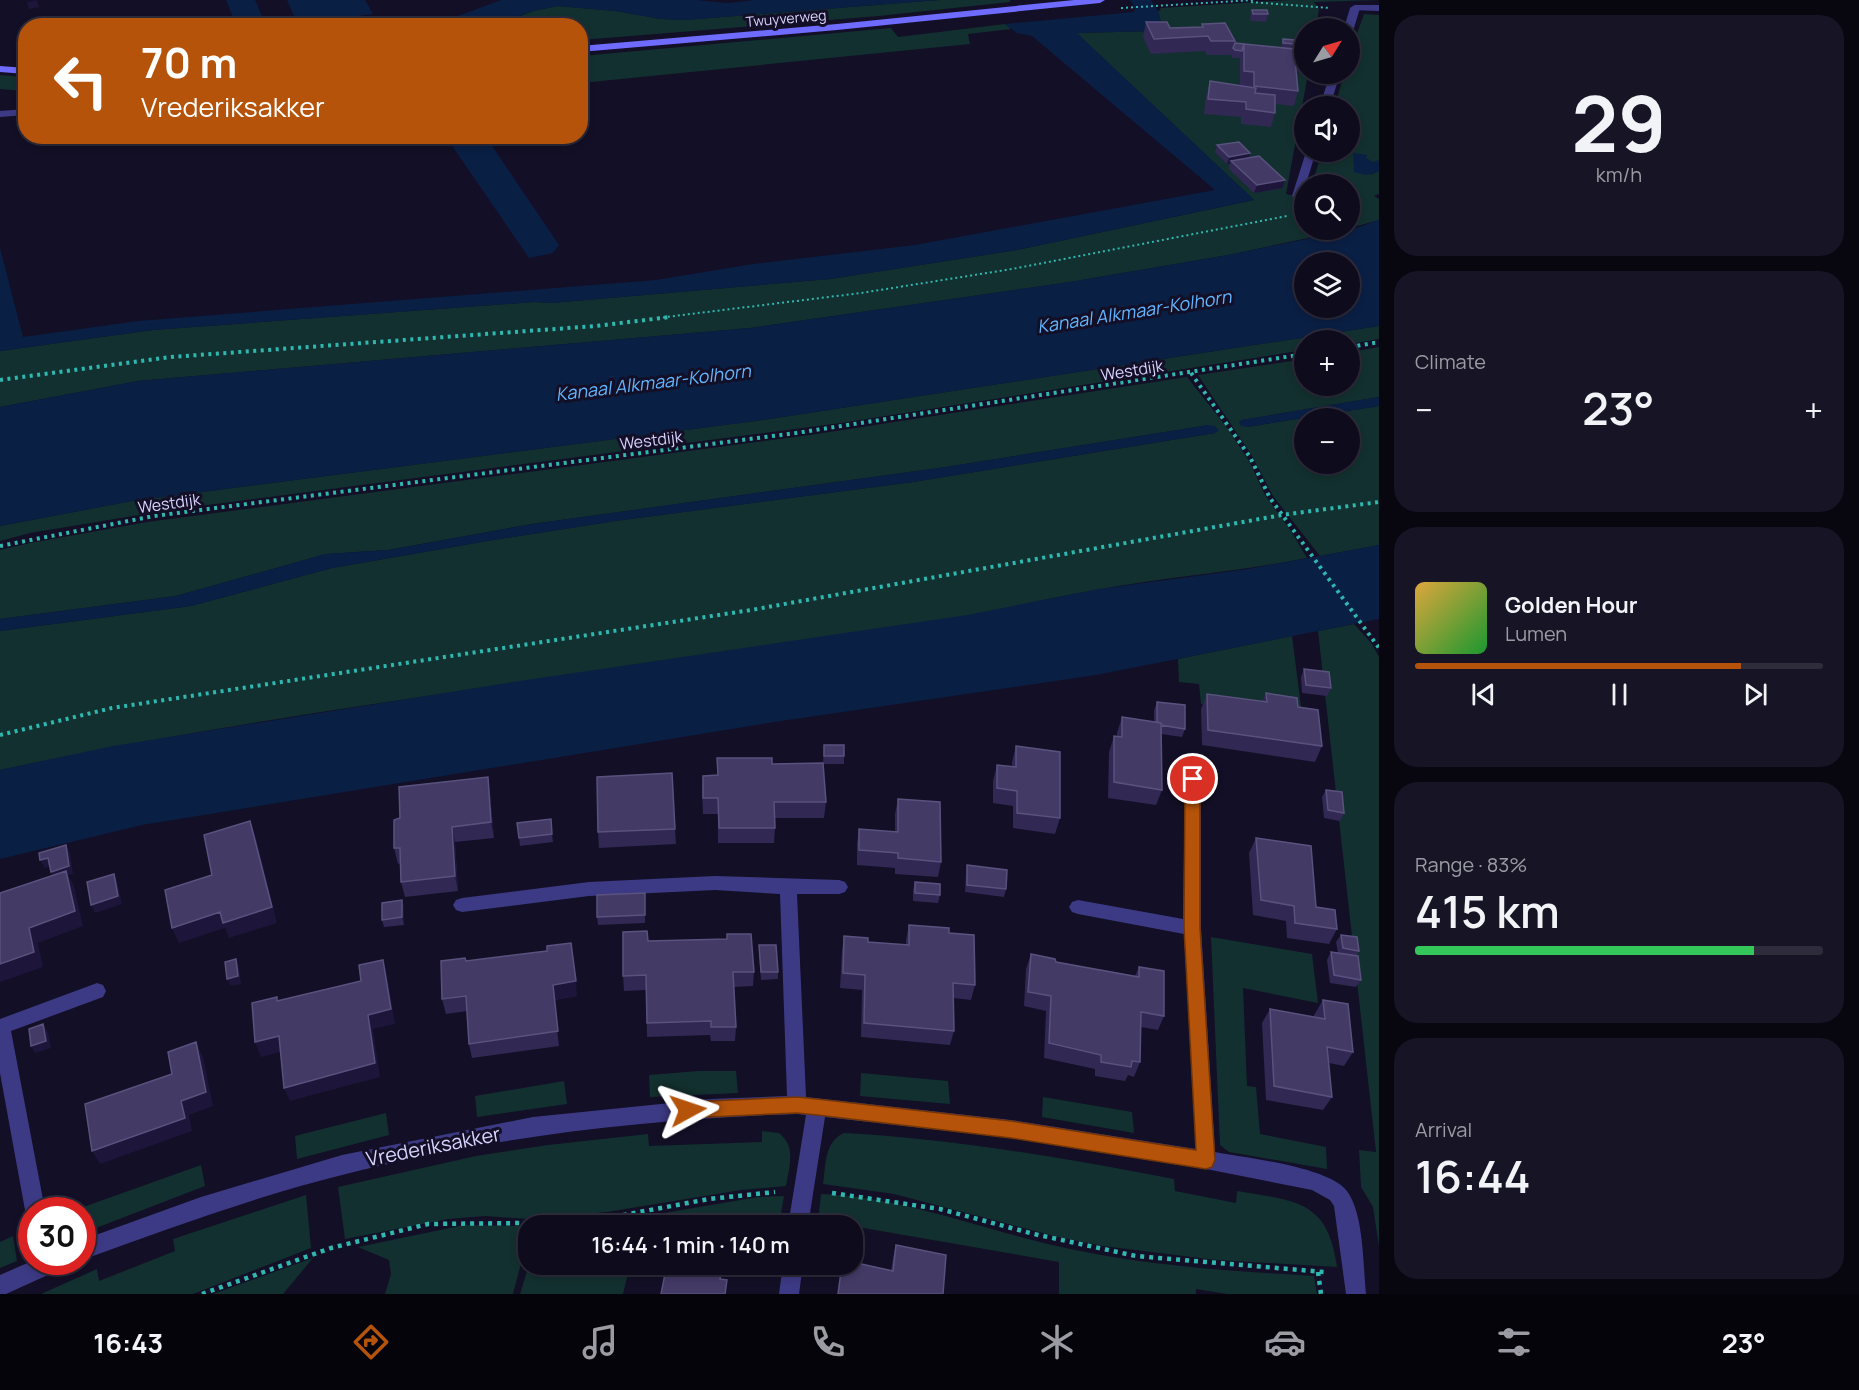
<!DOCTYPE html>
<meta charset="utf-8">
<style>
:root{--surface:#0e0b1c;--page:#171425;--text:#f1f3f6;--muted:#9b9ba3;--line:#2e2b3b;--accent:#b45309}
body{margin:0;font-family:Manrope,sans-serif;background:var(--page);color:var(--text);height:100vh;display:flex;flex-direction:column;font-size:22px;white-space:nowrap}
*{box-sizing:border-box;margin:0}
p{font-size:20px;color:var(--muted)}
.icon{flex:none;width:33px;height:33px;fill:none;stroke:currentColor;stroke-width:2;stroke-linecap:round;stroke-linejoin:round}
.map{position:relative;flex:1;overflow:hidden}
.panel{display:flex;flex-direction:column;gap:15px;padding:15px;background:#08060f;width:480px}
.panel>*{flex:none}
.guide{position:absolute;left:18px;top:18px;width:570px;height:126px;border-radius:24px;box-shadow:0 3px 9px #0003,0 0 0 2px var(--line);background:#b45309;color:#fff;overflow:hidden}
.needle{width:39px;rotate:53deg}
.buttons{position:absolute;left:1294px;top:18px;display:grid;gap:12px}
.buttons a{display:grid;place-items:center;width:66px;height:66px;border-radius:50%;background:var(--surface);box-shadow:0 3px 9px #0003,0 0 0 2px var(--line);font-size:30px}
.speed{position:absolute;left:18px;top:1197px;display:flex;gap:12px;font-size:30px;font-weight:700;text-align:center}
.speed>*{display:grid;place-content:center;width:78px;height:78px;border-radius:50%;background:var(--surface);box-shadow:0 3px 9px #0003,0 0 0 2px var(--line);line-height:1}
.speed .limit{border:9px solid #d22;background:#fff;color:#111}
.pin{position:absolute;display:grid;place-items:center;width:51px;height:51px;color:#fff;margin:-26px;border:3px solid #fff;border-radius:50%;box-shadow:0 2px 6px #0007}
.me{position:absolute;width:66px;margin:-33px;rotate:85deg;stroke-linejoin:round;filter:drop-shadow(0 0 4px #0008)}
.turn{display:flex;align-items:center;gap:21px;height:126px;padding:0 24px;font-size:27px}
.turn .icon{width:78px;height:78px;stroke-width:2.5}
.turn b{display:block;font-size:42px;line-height:51px}
.big{font-size:45px;font-weight:600;line-height:1.1}
.panel .widget{flex:1;display:flex;flex-direction:column;justify-content:center;gap:9px;min-width:0;padding:0 21px;border-radius:24px;background:var(--page)}
.panel .dial{align-items:center;gap:0}
.dial b{font-size:78px;line-height:1}
.song{display:flex;align-items:center;gap:18px}
.cover{width:72px;height:72px;border-radius:9px;background:linear-gradient(135deg,hsl(40 70% 55%),hsl(130 70% 35%))}
.played{height:6px;border-radius:3px;background:linear-gradient(90deg,var(--accent) 80%,var(--line) 80%)}
.keys{display:flex;justify-content:space-around;direction:ltr}
.heat{display:flex;justify-content:space-between;align-items:center;font-size:33px;direction:ltr}
.charge{height:9px;border-radius:4px;background:linear-gradient(90deg,#34c759 83%,var(--line) 0)}
.trip{position:absolute;left:518px;top:1215px;width:345px;height:60px;border-radius:24px;background:var(--surface);box-shadow:0 3px 9px #0003,0 0 0 2px var(--line);font-weight:600;line-height:60px;text-align:center}
.dock{display:flex;height:96px;justify-content:space-around;align-items:center;background:#06040b;color:var(--muted)}
.dock .icon{width:42px;height:42px}
.dock .active{color:var(--accent)}
.dock b{font-size:27px;color:var(--text)}
main{display:flex;flex:1;min-height:0}
.map>svg:first-child{display:block}
.green{fill:#12302f;fill-rule:evenodd}
.water{fill:#0a1f44;fill-rule:evenodd}
.lines{fill:none;stroke-linecap:round;stroke-linejoin:round}
.path-far2{stroke:#2fb8b0;stroke-width:2;stroke-dasharray:2 3;stroke-linecap:butt}
.path-far1{stroke:#2fb8b0;stroke-width:4;stroke-dasharray:3 4.5;stroke-linecap:butt}
.path{stroke:#2fb8b0;stroke-width:4.5;stroke-dasharray:4 5;stroke-linecap:butt}
.lane{fill:#3d3a85;fill-rule:evenodd}
.street{fill:#3d3a85;fill-rule:evenodd}
.secondary{fill:#6f6bff;fill-rule:evenodd}
.wall{fill:#312854}
.shaded-wall{fill:#1d163a}
.building{fill:#433a66;stroke:#5a527e;stroke-width:1.5}
.route{fill:#b45309;stroke:#753606;stroke-width:1.5}
.labels{text-anchor:middle;dominant-baseline:central;stroke-width:6;stroke-linejoin:round;paint-order:stroke}
.far-street-label{font-size:14px;fill:#d9d4ff;stroke:#130f26}
.street-label{font-size:16px;fill:#d9d4ff;stroke:#130f26}
.water-label{font-size:18px;font-style:italic;fill:#62b6ff;stroke:#130f26}
.near-street-label{font-size:20px;fill:#d9d4ff;stroke:#130f26}
</style>
<main>
<div class="map">
<svg width="1379" height="1294" viewBox="0 0 1379 1294">
<rect width="100%" height="100%" fill="#130f26"/>
<path class="green" d="M939,0H1010V2L879,16L581,40L580,26H493L533,11L558,6L616,11L661,19L685,20Z
M1290,0H1379L1314,2L1319,9L1316,28H1305V74H1308L1286,194L1305,198V230H1346L1228,255L1070,282L750,328L138,381L0,407V351L153,330L534,302L551,303L830,279L1017,250L1254,200L1076,33L1155,31L1161,23L1158,11L1161,10L1160,8Z
M1364,14L1379,15V168L1369,175L1379,171V194L1374,196L1379,199V220L1350,228V184H1312L1322,152H1350V106H1335L1344,74H1350V53Z
M1005,24L1011,29L968,34L970,44L581,83V56L891,28L898,37Z
M0,75L25,77V91L0,89Z
M1379,326V339L1350,344V340H1305V350L841,423L169,510L30,533L0,541V526L132,501L763,420Z
M1379,347V397L1242,420L1239,422L1247,427L1379,406V545L1320,556L1273,496L1251,454L1198,375L1305,359V386H1350V352ZM1305,418H1350V464H1305Z
M1187,377L1228,429L1249,461L1265,495L1291,531L1307,558C1237,572 1166,577 1096,590C1053,597 1010,608 966,616C644,671 319,702 0,770V631L191,606L332,568L493,540L615,521L913,482L1215,433L1209,425L946,467L532,524L388,550L326,554L176,596L0,619V550L30,543L147,522L810,435Z
M1354,624L1372,644L1379,657V1247L1373,1207L1361,1187L1359,1150L1376,1152L1318,631Z
M1292,636L1302,714L1227,709L1201,704L1199,684L1179,682L1178,659Z
M1211,937L1312,954L1318,1003L1243,988L1247,1086L1256,1087L1260,1134L1326,1147L1327,1169L1229,1152L1220,1145Z
M698,1071H736L738,1093L650,1097L649,1075Z
M861,1073L948,1081L950,1104L860,1096Z
M564,1081L567,1104L477,1117L475,1096Z
M1043,1097L1132,1112L1134,1133L1042,1117Z
M386,1113L389,1135L297,1159L295,1136Z
M762,1131L779,1133C797,1147 789,1167 786,1186L741,1190L607,1212L529,1219L485,1216L448,1219L345,1239L338,1187L476,1156L548,1145L648,1134L649,1146L762,1142Z
M844,1133C955,1139 1064,1158 1174,1179L1175,1191L1236,1203L1237,1191C1295,1201 1328,1199 1337,1267L1216,1260L1103,1246L1054,1236L894,1194L823,1184C826,1165 824,1142 844,1133Z
M201,1165L205,1186L83,1233L82,1210H75Z
M821,1194C901,1197 975,1227 1052,1245C1138,1265 1226,1271 1314,1276L1317,1294H1227L1196,1289V1294H1059V1262L852,1226L818,1222Z
M306,1195L311,1248L193,1294H41L97,1269L99,1281L175,1251L173,1239Z
M784,1196L779,1225H531L617,1221L758,1197Z
M464,1225L528,1226V1252H524L513,1294H385L391,1274L389,1260L358,1247Z
M13,1236L17,1261L0,1268V1242Z
M313,1258L283,1294H213Z
M529,1265V1264L630,1265L623,1294H520Z"/>
<path class="water" d="M226,0H255L266,25H236Z
M287,0H365L373,14L298,25Z
M501,0H696L727,3L755,0H939L685,20L661,19L616,11L558,6L533,11L493,25H443L442,22Z
M1130,0H1151C1159,13 1165,18 1155,31L1077,33L1254,200L1017,250L830,279L551,303L534,302L153,330L0,351V248L23,337L138,321L656,280L753,264L915,245L1215,190L1032,36L1017,33L1005,24L1134,12L1135,8Z
M446,137H486L559,245L553,253L529,258Z
M1353,153L1367,155L1366,158L1373,162L1379,160V171L1366,175L1354,172Z
M1379,220V326L763,420L132,501L0,526V407L138,381L750,328L1070,282L1228,255L1350,230ZM1350,262V308H1305V262Z
M1379,397V406L1247,427L1241,426L1239,422L1242,420Z
M1209,425L1215,426L1219,430L1215,433L913,482L615,521L493,540L332,568L191,606L0,631V619L176,596L326,554L389,550L532,524L946,467Z
M1379,545V619L1096,675L781,721L142,825L0,859V770L113,746L513,682L967,615L1099,589L1248,569Z"/>
<g class="lines">
<path class="path-far2" d="M1251,2L1330,8
M1121,8L1254,0
M658,318L861,293L1012,269L1287,216"/>
<path class="path-far1" d="M1350,347L1379,342
M1191,373L1250,457L1270,498L1379,648
M0,380L171,357L596,326L670,317
M0,546L154,516L796,433L1305,354
M0,735L112,708L751,610L1282,515L1379,502"/>
<path class="path" d="M832,1193L940,1209L1034,1234L1136,1256L1324,1272
M1318,1272L1321,1294
M202,1294L331,1248L428,1224L526,1223L618,1216L709,1199L775,1192"/>
<path class="lane" d="M1355,5L1360,8L1354,28L1350,31V28H1344L1350,8Z
M1330,74H1340L1330,106H1320Z
M26,109V115L0,117V111Z
M1306,152H1316L1302,196L1297,199L1292,196Z"/>
<path class="street" d="M1355,5H1379V11L1352,10L1350,8Z
M1193,773L1199,774L1201,779V928L1215,1152C1246,1158 1334,1167 1349,1194C1364,1219 1363,1265 1366,1294H1346L1334,1206L1330,1200L1312,1190L1206,1169L1011,1138L825,1117L808,1226H788L806,1115L797,1114C644,1119 491,1137 342,1175C254,1197 168,1229 82,1260V1240L201,1197L342,1155L533,1117L710,1099L787,1096L780,894L715,890L589,896L462,912L456,910L453,905L456,900L462,898L589,882L715,876L839,880L845,882L848,887L845,892L839,894H797L806,1097L1011,1120L1196,1149L1184,934L1078,914L1072,912L1069,907L1072,902L1078,900L1183,919L1185,779L1187,774Z
M97,983L103,985L106,991L103,997L11,1031L45,1210H32V1219L28,1217L25,1210L0,1073V1019Z
M32,1261L64,1262L61,1269L6,1294H0V1275Z
M783,1264H803L799,1294H779Z"/>
<path class="secondary" d="M1074,0H1105L1100,3L837,30L580,52V46L837,24Z
M0,66L26,68V74L0,72Z"/>
</g>
<path class="wall" d="M1252,10L1268,14L1266,22L1251,21L1250,17Z
M1146,22L1170,28L1201,27L1202,24L1235,41V43L1281,48L1283,39L1295,44L1294,51L1305,57V69L1300,70L1296,67L1298,91L1294,106L1275,104V113L1271,127L1241,124V117L1204,114L1206,96L1210,81L1250,88V87L1240,86V58H1233L1231,55H1207L1205,51L1151,54L1143,37Z
M1217,145L1250,153L1249,158L1285,180L1283,188L1254,193L1229,169L1230,164H1227L1215,152Z
M1304,669L1331,688L1327,696L1302,693L1301,677Z
M1266,693L1298,707L1322,746L1315,762L1202,745L1201,709L1207,694L1262,702Z
M1157,702L1185,729L1182,737L1161,734L1162,790L1156,805L1108,798L1109,752L1114,736H1117V733L1122,717L1154,722V710Z
M824,745L844,756V764H823L826,802L824,818H775V828L774,843H718V814H703L702,791L703,776L717,775V758L772,764L823,763Z
M1016,746L1060,818L1055,834L1013,828V806L993,803V781L997,765L1012,767V762Z
M1326,790L1344,813L1340,821L1324,818L1322,797Z
M490,793L494,838L455,842L458,891L405,897L401,882V863L398,864L394,848Z
M898,799L941,862L938,877L895,874V868L857,865V844L859,829L895,832V814Z
M517,823L552,834L553,842L520,846Z
M675,829L676,844L599,848L598,832Z
M1256,838L1316,907L1337,929L1329,944L1287,938L1286,921L1253,915L1249,853Z
M967,865L1006,889L1004,897L965,892L966,873Z
M915,882L940,895L938,903L913,901V890Z
M645,893V923L598,925L597,917Z
M402,900L404,908V925L384,927L382,920Z
M909,925L949,933L975,985L971,1000L953,998L954,1031L950,1045L861,1037L862,990L840,988L842,951L844,936L868,942L906,945V940Z
M1341,935L1359,951L1356,956L1361,980L1356,987L1330,983L1327,960L1331,952L1338,953L1336,942Z
M648,941L754,972L753,986L734,987L736,1027L735,1041H711L710,1035L647,1037L646,990L624,991L623,976Z
M759,945L778,972V979L761,980L759,953Z
M1031,954L1056,962L1135,976L1139,967L1164,1016L1158,1030L1141,1027L1140,1062L1134,1077L1128,1075L1125,1081L1095,1076V1069L1044,1058L1046,1011L1024,1006L1026,969Z
M466,961L577,996L554,1000L559,1046L472,1058L469,1044L467,1011L446,1014L442,999Z
M1323,1000L1353,1052L1344,1066L1329,1063L1332,1097L1323,1110L1266,1100L1262,1023L1270,1009L1314,1017V1015Z
M896,1245L943,1294H838L842,1264L891,1271L893,1258Z"/>
<path class="shaded-wall" d="M37,0L39,7L29,9L27,2Z
M1305,62V69L1300,70L1302,63Z
M1250,153L1248,161H1231L1230,164H1227L1229,157Z
M1285,180L1283,188L1254,193L1257,185Z
M488,777L490,793L494,838L491,822Z
M250,821L256,837L277,923L229,938L225,928L179,943L172,928L220,912Z
M452,827L455,842L458,891L455,876Z
M66,845L70,853L73,874L68,875L74,886L83,926L38,943L43,967L0,982V964L29,928L55,879L51,872Z
M48,858L52,866L45,868L40,860Z
M114,874L117,881L122,904L95,913L91,905Z
M402,900L404,908V925L402,917Z
M236,959L239,967L241,984L231,986L227,979Z
M383,960L387,975L395,1024L373,1029L380,1077L290,1101L284,1088L368,1015Z
M576,981L577,996L554,1000L559,1046L553,985Z
M43,1024L48,1032L51,1048L35,1053L31,1046Z
M279,1036L284,1051L261,1057L255,1042Z
M196,1042L203,1057L213,1106L189,1115L192,1131L100,1164L92,1151L181,1101Z"/>
<path class="building" d="M1252,10H1267L1268,14H1253Z
M1146,22H1167L1170,28L1203,27L1202,24H1204L1225,23L1235,41H1211L1208,36L1154,39Z
M1283,39L1295,40V44L1283,43Z
M1235,43L1244,44L1242,51L1235,50L1233,48Z
M1244,44L1294,49L1298,91L1254,86V72L1244,71Z
M1294,51H1296L1305,57V62L1302,63L1295,58Z
M1210,81L1256,88L1255,93L1275,95V113L1246,109V102L1208,99Z
M1239,142L1250,153L1229,157L1217,145Z
M1259,156L1285,180L1257,185L1231,161Z
M1304,669L1329,672L1331,688L1306,685Z
M1266,693L1297,698L1298,707L1318,710L1322,746L1208,730L1207,694L1267,702Z
M1157,702L1185,705V729L1161,725V723L1157,722Z
M1122,717L1161,723L1162,790L1114,782V736L1122,737Z
M824,745H844V756H824Z
M1016,746L1060,752V818L1017,813V791L997,788V765L1016,767Z
M717,758H772V764L823,763L826,802H774L775,828H719L718,798H703V776L718,775Z
M672,773L675,829L598,832L597,777Z
M488,777L491,822L452,827L455,876L401,882L400,848H394V820L400,818L399,787Z
M1326,790L1342,792L1344,813L1328,810Z
M898,799L940,802L941,862L898,858V853L859,850V829L898,832Z
M551,819L552,834L519,838L517,823Z
M250,821L272,907L223,923L220,912L172,928L165,890L212,875L204,835Z
M1256,838L1311,846L1316,907L1335,910L1337,929L1295,923L1294,906L1261,900Z
M66,845L69,866L51,872L48,858L40,860L39,853Z
M967,865L1007,870L1006,889L967,885Z
M66,871L75,911L29,928L34,952L0,964V893Z
M114,874L118,896L91,905L87,882Z
M915,882L940,884V895L915,893Z
M645,893V915L597,917V895Z
M402,900V917L382,920V903Z
M909,925L949,928V933L974,935L975,985L953,983L954,1031L864,1023L865,975L843,973L844,936L868,938V942L909,945Z
M647,931L648,941L727,939V934H751L754,972H733L736,1027H711V1021L647,1023L646,975L623,976V932Z
M1341,935L1357,937L1359,951L1343,948Z
M571,943L576,981L553,985L558,1031L469,1044L466,996L442,999L441,961L465,958L466,961L506,956L547,951V946Z
M759,945H776L778,972H761Z
M1331,952L1358,956L1361,980L1334,975Z
M1031,954L1055,959L1056,962L1139,977V967L1164,971V1016L1141,1012L1140,1062L1132,1061L1131,1067L1101,1062V1055L1049,1043L1051,996L1028,992Z
M236,959L238,976L227,979L225,962Z
M383,960L391,1009L368,1015L375,1063L284,1088L279,1036L255,1042L252,1003L277,997V1001L361,981L359,965Z
M1323,1000L1348,1004L1353,1052L1327,1047L1332,1097L1274,1086L1270,1009L1325,1019Z
M43,1024L46,1041L31,1046L29,1029Z
M196,1042L206,1092L181,1101L185,1118L92,1151L85,1104L172,1074L168,1052Z
M896,1245L946,1255L943,1294H838L842,1264H852V1262L893,1271Z
M667,1264H696L722,1269L720,1279L727,1280L725,1294H661Z"/>
<path class="route" d="M1193,773L1198,775L1200,779V928L1215,1160L1212,1167L1206,1169L1011,1138L817,1115L797,1113L688,1118L682,1116L679,1110L682,1104L688,1102L797,1097L817,1099L1011,1121L1196,1150L1184,928L1185,779L1187,775Z"/>
<g class="labels">
<g class="far-street-label">
<text transform="translate(786 18) rotate(-5)">Twuyverweg</text>
</g>
<g class="street-label">
<text transform="translate(1132 370) rotate(-9)">Westdijk</text>
<text transform="translate(651 440) rotate(-7)">Westdijk</text>
<text transform="translate(169 503) rotate(-8)">Westdijk</text>
</g>
<g class="water-label">
<text transform="translate(1134 311) rotate(-9)">Kanaal Alkmaar-Kolhorn</text>
<text transform="translate(653 382) rotate(-7)">Kanaal Alkmaar-Kolhorn</text>
</g>
<g class="near-street-label">
<text transform="translate(433 1146) rotate(-11)">Vrederiksakker</text>
</g>
</g>
</svg>
<div class="buttons">
<a><svg class="needle" viewBox="-14 -14 28 28"><path d="M0-13l5 13h-10z" fill="#e53935"/><path d="M0 13l5-13h-10z" fill="#9b9ba3"/></svg></a>
<a><svg class="icon" aria-label="sound" viewBox="0 0 24 24"><path d="M4 9h4l5-4v14l-5-4H4zM17 9q2 3 0 6"/></svg></a>
<a><svg class="icon" aria-label="search" viewBox="0 0 24 24"><circle cx="10" cy="10" r="6"/><path d="M15 15l6 6"/></svg></a>
<a><svg class="icon" aria-label="layers" viewBox="0 0 24 24"><path d="M12 4l9 5-9 5-9-5zM3 14l9 5 9-5"/></svg></a>
<a>+</a>
<a>−</a>
</div>
<div class="speed"><div class="limit">30</div></div>
<div class="pin" style="left:1193px;top:779px;background:#d93025"><svg class="icon" aria-label="arrive" viewBox="0 0 24 24"><path d="M6 21V4h12l-3 4 3 4H6"/></svg></div>
<svg class="me" style="left:688px;top:1110px" viewBox="-20 -20 40 40"><path d="M0-17L14 15 0 8-14 15z" fill="#b45309" stroke="#fff" stroke-width="4"/></svg>
<div class="trip">16:44 · 1 min · 140 m</div>
<div class="guide">
<div class="turn"><svg class="icon" aria-label="left" viewBox="0 0 24 24"><path d="M17 20v-9H6M10 6l-5 5 5 5"/></svg><div><b>70 m</b>Vrederiksakker</div></div>
</div>
</div>
<section class="panel">
<div class="widget dial"><b>29</b><p>km/h</p></div>
<div class="widget"><p>Climate</p>
<div class="heat"><a>−</a><b class="big">23°</b><a>+</a></div>
</div>
<div class="widget">
<div class="song"><i class="cover"></i><div><b>Golden Hour</b><p>Lumen</p></div></div>
<div class="played"></div>
<div class="keys"><svg class="icon" aria-label="previous" viewBox="0 0 24 24"><path d="M18 5L8 12l10 7zM5 5v14"/></svg><svg class="icon" aria-label="pause" viewBox="0 0 24 24"><path d="M8 5v14M16 5v14"/></svg><svg class="icon" aria-label="next" viewBox="0 0 24 24"><path d="M6 5l10 7-10 7zM19 5v14"/></svg></div>
</div>
<div class="widget"><p>Range · 83%</p><b class="big">415 km</b><div class="charge"></div></div>
<div class="widget"><p>Arrival</p><b class="big">16:44</b></div>
</section>
</main>
<nav class="dock">
<b>16:43</b>
<svg class="icon active" aria-label="directions" viewBox="0 0 24 24"><path d="M12 3l9 9-9 9-9-9zM9 14v-3h6M13 9l2 2-2 2"/></svg>
<svg class="icon" aria-label="music" viewBox="0 0 24 24"><path d="M9 18V5l10-2v13"/><circle cx="6" cy="18" r="3"/><circle cx="16" cy="16" r="3"/></svg>
<svg class="icon" aria-label="phone" viewBox="0 0 24 24"><path d="M5 4h4l2 5-3 2q2 4 5 5l2-3 5 2v4C11 20 4 13 5 4z"/></svg>
<svg class="icon" aria-label="climate" viewBox="0 0 24 24"><path d="M12 3v18M4 7l16 10M4 17L20 7"/></svg>
<svg class="icon" aria-label="car" viewBox="0 0 24 24"><path d="M5 17H2v-5l4-1 3-4h7l3 4 3 1v5h-3M9 17h6M6 11h13"/><circle cx="7" cy="17" r="2"/><circle cx="17" cy="17" r="2"/></svg>
<svg class="icon" aria-label="filters" viewBox="0 0 24 24"><path d="M4 7h16M4 17h16"/><circle cx="9" cy="7" r="2"/><circle cx="15" cy="17" r="2"/></svg>
<b>23°</b>
</nav>
